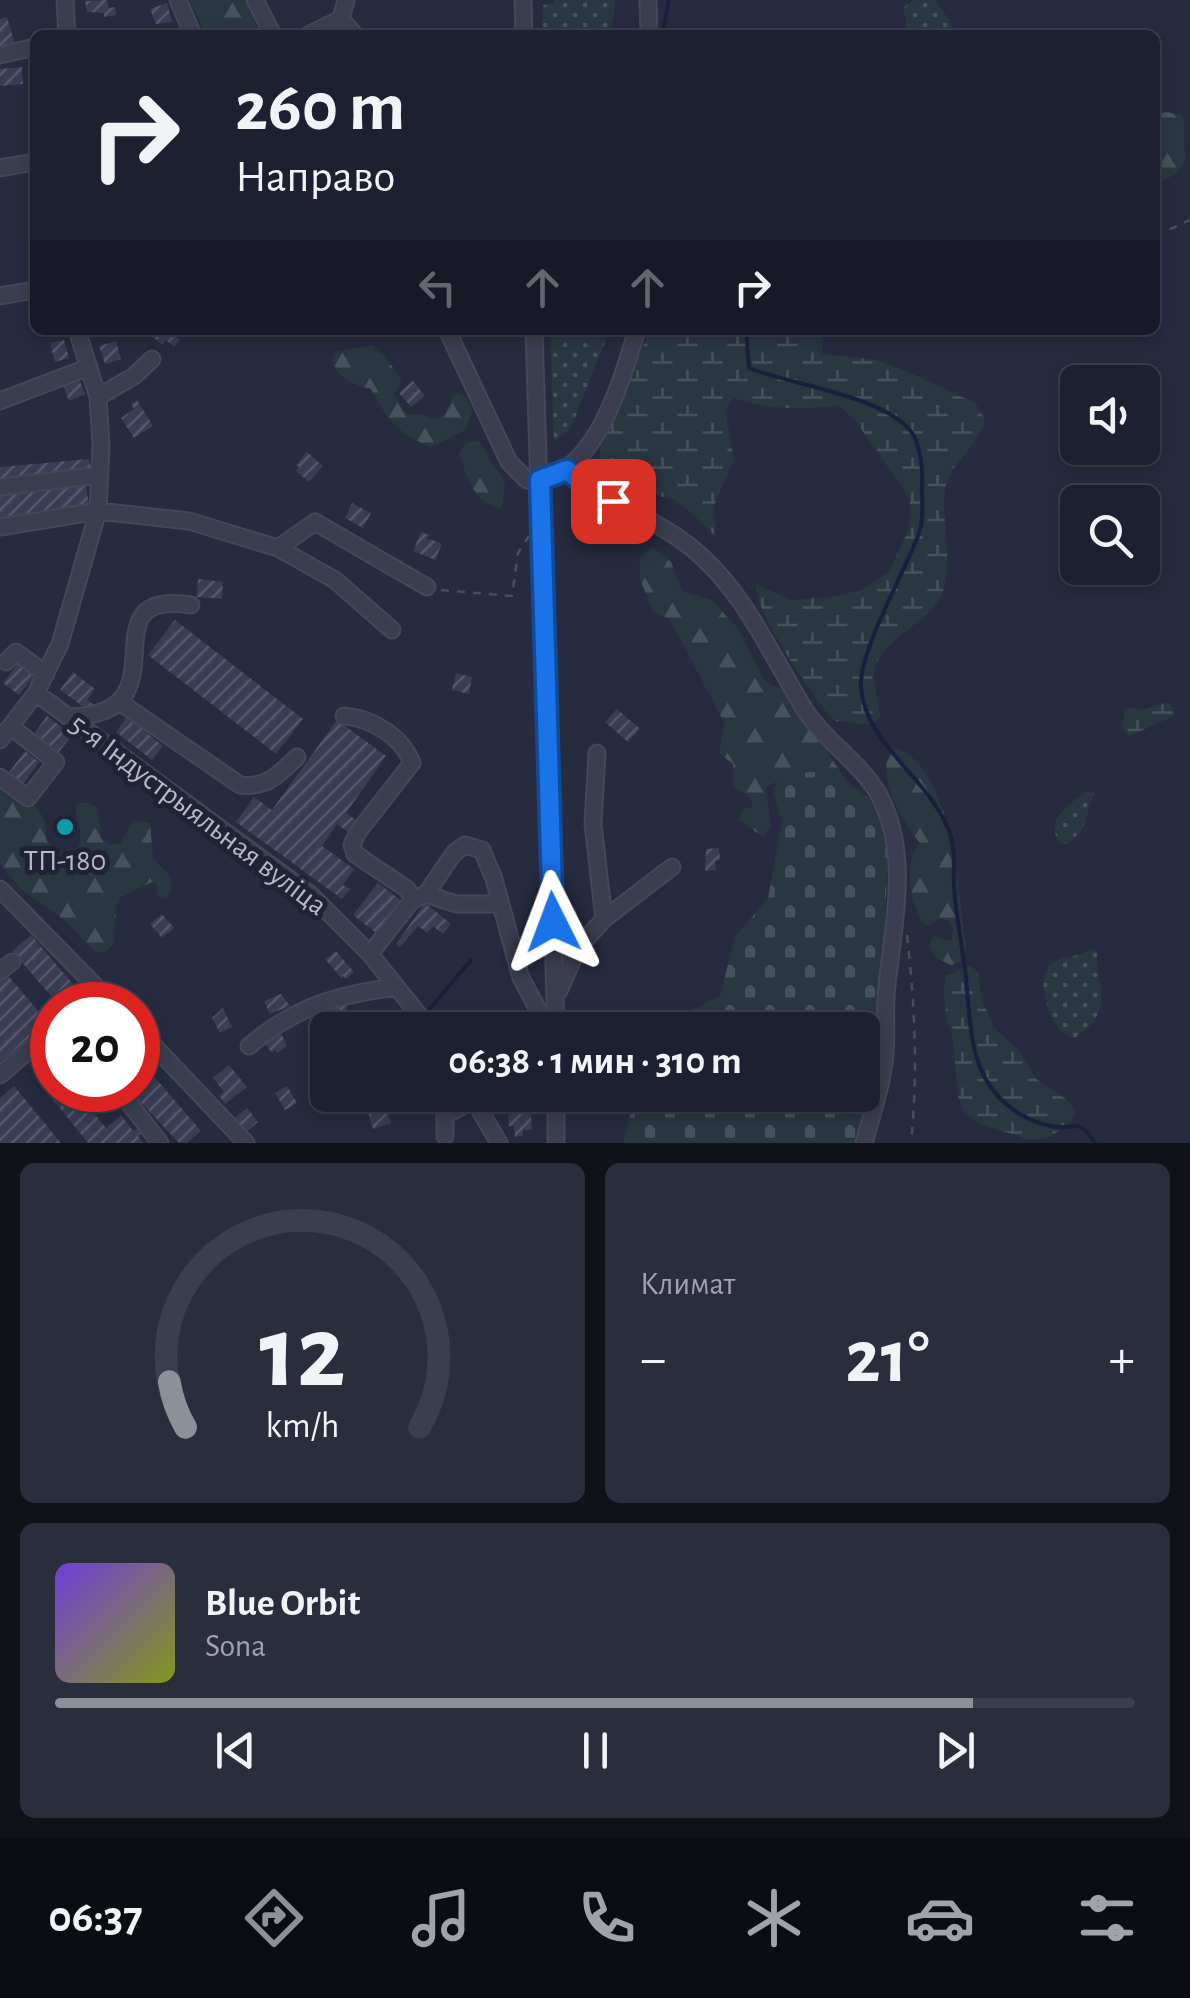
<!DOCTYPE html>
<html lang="ru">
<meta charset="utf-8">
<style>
:root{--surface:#1d2030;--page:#2a2d3c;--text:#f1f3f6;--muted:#a0a3ab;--line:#3b3e4c;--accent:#8c9099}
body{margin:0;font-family:"Alegreya Sans",sans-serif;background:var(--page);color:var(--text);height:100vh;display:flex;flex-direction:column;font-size:38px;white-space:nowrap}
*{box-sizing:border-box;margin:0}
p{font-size:32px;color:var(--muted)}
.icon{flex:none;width:55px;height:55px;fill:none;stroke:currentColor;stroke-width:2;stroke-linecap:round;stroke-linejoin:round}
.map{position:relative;height:1143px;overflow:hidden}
.sheet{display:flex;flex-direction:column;gap:20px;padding:20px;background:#10121a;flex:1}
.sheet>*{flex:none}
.banner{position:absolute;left:30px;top:30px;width:1130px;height:305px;border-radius:15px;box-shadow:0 5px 15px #0003,0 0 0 2px var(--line);background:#1d2030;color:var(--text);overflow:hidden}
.controls{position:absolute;left:1060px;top:365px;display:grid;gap:20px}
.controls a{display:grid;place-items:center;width:100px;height:100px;border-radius:15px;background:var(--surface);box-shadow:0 5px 15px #0003,0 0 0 2px var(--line);font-size:50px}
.speed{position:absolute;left:30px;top:982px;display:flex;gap:20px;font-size:50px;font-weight:700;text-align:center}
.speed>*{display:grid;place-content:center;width:130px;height:130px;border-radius:50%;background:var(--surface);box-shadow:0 5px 15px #0003,0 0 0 2px var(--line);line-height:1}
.speed .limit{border:15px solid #d22;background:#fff;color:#111}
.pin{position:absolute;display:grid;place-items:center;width:85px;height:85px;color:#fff;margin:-42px;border-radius:20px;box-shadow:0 5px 15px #0006}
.me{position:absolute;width:110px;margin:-55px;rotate:357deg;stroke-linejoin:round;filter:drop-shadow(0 0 8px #0008)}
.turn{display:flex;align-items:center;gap:35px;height:210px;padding:0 40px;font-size:45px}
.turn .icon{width:130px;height:130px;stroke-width:2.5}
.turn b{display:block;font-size:70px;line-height:85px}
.lanes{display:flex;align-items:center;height:95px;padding:0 40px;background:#0003;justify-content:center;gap:50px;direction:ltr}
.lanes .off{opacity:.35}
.big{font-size:75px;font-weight:600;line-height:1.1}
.sheet .card{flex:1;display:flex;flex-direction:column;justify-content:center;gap:15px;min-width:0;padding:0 35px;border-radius:15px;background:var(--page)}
.sheet .dial{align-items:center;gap:0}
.dial svg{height:260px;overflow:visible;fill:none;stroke:var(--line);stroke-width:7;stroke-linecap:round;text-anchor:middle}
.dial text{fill:var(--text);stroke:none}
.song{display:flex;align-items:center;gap:30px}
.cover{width:120px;height:120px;border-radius:15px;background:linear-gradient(135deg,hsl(260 70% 55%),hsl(70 70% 35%))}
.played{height:10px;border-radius:5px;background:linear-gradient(90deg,var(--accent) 85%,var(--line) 85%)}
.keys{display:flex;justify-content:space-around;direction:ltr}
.heat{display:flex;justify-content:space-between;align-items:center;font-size:55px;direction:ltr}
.sheet .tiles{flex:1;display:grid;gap:20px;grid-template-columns:1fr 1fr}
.card:last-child{grid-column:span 2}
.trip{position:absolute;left:310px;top:1012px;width:570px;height:100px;border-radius:15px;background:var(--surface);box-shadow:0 5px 15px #0003,0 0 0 2px var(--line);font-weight:600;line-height:100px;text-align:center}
.tabs{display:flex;height:160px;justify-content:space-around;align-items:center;background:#0c0d13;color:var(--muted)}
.tabs .icon{width:70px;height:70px}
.tabs .selected{color:var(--accent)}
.tabs b{font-size:45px;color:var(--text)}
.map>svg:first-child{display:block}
.grass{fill:url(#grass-dots)}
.forest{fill:url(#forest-firs)}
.wetland{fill:url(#wetland-marsh)}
.cemetery{fill:url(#cemetery-stones)}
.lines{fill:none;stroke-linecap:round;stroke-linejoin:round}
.stream{stroke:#1a1f3d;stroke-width:4}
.building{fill:url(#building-hatch)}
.minor-casing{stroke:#444759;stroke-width:19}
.path{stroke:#425158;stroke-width:2.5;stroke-dasharray:8 8;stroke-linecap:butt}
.minor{stroke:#3b3e50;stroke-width:15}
.route-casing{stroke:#114b97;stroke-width:25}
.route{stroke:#1a73e8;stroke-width:18}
.culture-dot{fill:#0f9aa8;stroke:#1f2335;stroke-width:4}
.labels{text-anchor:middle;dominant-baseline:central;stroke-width:10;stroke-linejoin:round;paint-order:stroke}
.street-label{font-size:30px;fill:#b7b9ca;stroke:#1f2335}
.poi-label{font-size:30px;fill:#b7b9ca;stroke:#1f2335}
</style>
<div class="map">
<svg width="1190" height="1143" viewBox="0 0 1190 1143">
<defs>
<pattern id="grass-dots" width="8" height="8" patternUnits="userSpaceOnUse" patternTransform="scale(2.5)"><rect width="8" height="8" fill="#293741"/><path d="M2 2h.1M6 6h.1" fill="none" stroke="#46525b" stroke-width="1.8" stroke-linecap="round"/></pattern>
<pattern id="forest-firs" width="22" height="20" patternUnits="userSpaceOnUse" patternTransform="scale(2.5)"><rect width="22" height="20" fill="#293741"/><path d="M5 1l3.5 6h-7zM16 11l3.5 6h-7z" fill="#46525b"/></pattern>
<pattern id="wetland-marsh" width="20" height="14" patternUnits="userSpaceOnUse" patternTransform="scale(2.5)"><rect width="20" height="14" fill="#293741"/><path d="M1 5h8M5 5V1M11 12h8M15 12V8" fill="none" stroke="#46525b"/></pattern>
<pattern id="cemetery-stones" width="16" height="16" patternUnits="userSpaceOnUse" patternTransform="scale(2.5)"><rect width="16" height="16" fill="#293741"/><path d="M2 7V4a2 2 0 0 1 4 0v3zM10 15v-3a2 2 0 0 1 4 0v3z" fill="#46525b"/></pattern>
<pattern id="building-hatch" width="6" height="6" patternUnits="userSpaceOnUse" patternTransform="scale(2.5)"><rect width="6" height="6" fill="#393d55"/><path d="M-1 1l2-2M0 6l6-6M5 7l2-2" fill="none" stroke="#53576c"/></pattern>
</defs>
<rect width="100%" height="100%" fill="#272b40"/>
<path class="grass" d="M554,0H615L611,35H541L543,5L554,4Z
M914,0H936L958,35H909L903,8Z
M550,330H610L570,430L554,442Z
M1087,791L1094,793L1082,830L1069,843L1060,844C1043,817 1069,806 1087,791Z
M1090,949L1097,950C1096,989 1117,1009 1075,1038C1050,1035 1032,977 1052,963C1064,954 1078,959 1090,949Z"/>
<path class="forest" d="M189,0H244L261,35H206Z
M1166,112L1182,115C1187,132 1182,144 1186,160L1177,173L1155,185V116Z
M372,345L385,356L402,381L394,393L406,414H421L435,420L444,415L454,393L465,396L472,412L465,430L431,447C400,436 385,417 371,389C352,384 340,380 332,361L335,352Z
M479,442L505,482L502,508C475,506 467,477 459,454L466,443Z
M652,547L671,562L682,591L712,600L738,629L765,682L787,691L853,791L787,921L780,780L766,787L771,827L763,837L739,820L743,809L752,808L751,798L733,787V764L719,753L725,724L670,619L653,612L640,579V557Z
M893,748C953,761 959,899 966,947L964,960L951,965L937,958L929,947L933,936L951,941L953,930L949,921L938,918L930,926L922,923C911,901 902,865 920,843C903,822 873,773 893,748Z
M0,785C27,803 48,804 46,840L59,853L76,851C87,834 74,822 76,803H88L98,808L101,838L110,845L121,843L133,820L150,823L153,858C164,871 178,876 168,897L163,899L158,896L157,884L152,882L121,897L116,908L114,944L105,952L94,951L66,921L21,889L0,864Z"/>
<path class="wetland" d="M650,330H818L823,335L822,354L876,360L906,371L975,403L985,419C981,446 948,462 945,491C941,524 954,558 943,591C932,624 881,636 874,672C873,680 879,705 880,717L873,725L834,721C816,701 752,609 756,584L791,600L831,597L862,590L889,572L909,529L910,499L855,420L838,405C802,411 769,409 734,398L725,409L734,459L714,506L716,537L693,514L675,500L613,485L599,466L600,444Z
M1169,702L1175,713L1171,717L1129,736L1122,727L1125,708L1145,709Z
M970,966L978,972L982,1000L994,1028L1019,1050L1036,1079L1066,1099L1076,1111L1071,1122L1050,1137L1030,1140L981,1124L965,1113L958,1097L953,1039L947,1020L943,991L947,975Z"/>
<path class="cemetery" d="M830,771C877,803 884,802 888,862C882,956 884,1052 857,1143H623L635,1095H862V1030H675L681,1016L720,996L735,937L768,898L782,822L773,791L782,774Z"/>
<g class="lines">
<path class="stream" d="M662,35L669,0
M746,330L749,368C791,385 892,397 914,436C921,449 923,473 922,488C922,502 924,520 919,533C906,570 858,652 861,688C866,746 932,780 950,834C956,849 953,870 954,886C956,914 961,941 965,969C970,1006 967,1053 990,1086C1005,1107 1026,1121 1051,1126C1076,1132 1075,1114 1095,1143
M428,1011L471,960"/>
</g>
<path class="building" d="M107,0L109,8L115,7L116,15L104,17V13L87,12L85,1Z
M167,3L172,22L156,24L150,9Z
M7,17L15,44L0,48V19Z
M22,67L23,84L0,86V69Z
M159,330H168L180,340L174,347L166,340L162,345L153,337Z
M64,340L69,358L55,362L50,343Z
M116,341L121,359L105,364L99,346Z
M79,379L85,394L69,401L63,385Z
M413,381L425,396L411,407L399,393Z
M137,400L153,426L134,438L121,418L134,409L131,404Z
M307,452L323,466L309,482L296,471L299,467L296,465Z
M89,459L91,471L0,479V467Z
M86,485L89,507L0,519V495Z
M352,503L371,513L363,528L345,518Z
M421,532L429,535L426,541L430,539L442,544L435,560L413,551Z
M198,579L223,582L222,599L197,597Z
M175,620L303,719L276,754L148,655Z
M20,661L36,673L19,695L3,683Z
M73,672L95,689L87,700L94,705L89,711L60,690Z
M456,673L472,677L469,694L452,690Z
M617,709L640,729L628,742L605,722Z
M47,716L72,735L59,752L34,734Z
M127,717L163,746L152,760L116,732Z
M337,720L386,756L346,813L356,820L348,832L337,824L322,846L354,869L343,885L350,889L342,899L236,822L254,797L272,810Z
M25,751L39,762L22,786L7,775Z
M719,848L720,860L715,861L716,870L705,871L706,849Z
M378,883L403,902L379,935L353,915Z
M425,903L451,924L443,934L433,926L427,933L418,926L400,947L396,944Z
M162,914L174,928L162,938L150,924Z
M31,935L91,1005H59L12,951Z
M336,951L354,972L346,979L343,976L341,978L325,959Z
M4,971L52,1027L44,1034L39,1029L0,1062V974Z
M281,994L290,1006L270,1014L264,1001Z
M346,1005L350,1021L334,1025L330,1009Z
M223,1008L232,1027L220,1033L212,1018Z
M280,1031L287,1046L277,1053L275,1050L272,1053L264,1042Z
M138,1058L201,1131L187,1143H179L135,1096Z
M229,1065L247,1087L225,1104L219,1096L224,1092L213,1078Z
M52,1077V1090H76L106,1128L121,1115L133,1131L137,1129L141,1134L138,1136L143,1143H88L42,1086Z
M14,1086L61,1143H0V1098Z
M287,1086L297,1103L285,1110L275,1093Z
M530,1097L532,1130H523V1136L515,1137L514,1126H509L508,1109L519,1108L518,1098Z
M386,1106L391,1123L373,1129L368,1112Z
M247,1108L258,1122L246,1132L232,1120Z"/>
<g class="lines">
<defs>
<path id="minor" d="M65,0L67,35
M178,0L193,35
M255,0L273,35
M523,0L524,35
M648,0L649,35
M341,19L355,35
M308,35L341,19L346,0
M0,55L35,47
M0,168L35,162
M0,296L35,290
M447,330L509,462L527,480C594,484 621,381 637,330
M534,330L556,1030
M98,397L134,376L152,359
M0,401L89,367
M567,470C608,504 662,520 701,556C748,598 774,661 807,713C828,744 864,765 881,799C910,857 893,926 887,986C884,1009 887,1032 885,1055C882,1085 872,1114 864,1143
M0,487L100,475
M0,527L98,511L189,521L278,548L335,580L392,630
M278,548L315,522L427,587
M6,662L16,652L46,674
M36,693L311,895L370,954L431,1030
M121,703L240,785C267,788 278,775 297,757
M344,716C371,718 402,736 412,763L358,832L352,845L355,854L407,889L413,899L370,954
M70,717C189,714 82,588 191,605
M0,740L36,693L60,644L98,511L101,445L98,397L77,330
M597,753L593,824L604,919
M0,777L28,798L56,762L11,727
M0,889L114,1005
M426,894L454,853L465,845L482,850L494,879L521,978L549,1030
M417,898L426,894L456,904H500
M0,971L12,962
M559,991L578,948L604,919L672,867
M138,1029L246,1143
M249,1046C295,1007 336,995 395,987
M0,1075L35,1045
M471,1095L499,1143
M556,1095V1143
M126,1099L160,1143
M445,1136V1115L474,1100"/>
</defs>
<use href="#minor" class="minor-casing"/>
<path class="path" d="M1155,236L1190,220
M441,590L512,596L518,553L529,536
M907,935C915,1005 918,1073 911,1143"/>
<use href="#minor" class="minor"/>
</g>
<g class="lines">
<defs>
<path id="route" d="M553,922L540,480L567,470L587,487L613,501"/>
</defs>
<use href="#route" class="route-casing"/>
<use href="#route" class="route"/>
</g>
<circle class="culture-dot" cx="65" cy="827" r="10"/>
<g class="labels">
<g class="street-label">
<text transform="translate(198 815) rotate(37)">5-я Індустрыяльная вуліца</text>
</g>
<g class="poi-label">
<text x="65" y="861">ТП-180</text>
</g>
</g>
</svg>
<div class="controls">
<a><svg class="icon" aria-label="sound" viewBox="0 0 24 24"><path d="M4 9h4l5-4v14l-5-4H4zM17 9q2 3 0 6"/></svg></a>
<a><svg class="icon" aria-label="search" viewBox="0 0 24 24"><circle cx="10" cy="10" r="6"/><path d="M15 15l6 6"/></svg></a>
</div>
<div class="speed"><div class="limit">20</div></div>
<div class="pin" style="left:613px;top:501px;background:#d93025"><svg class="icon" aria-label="arrive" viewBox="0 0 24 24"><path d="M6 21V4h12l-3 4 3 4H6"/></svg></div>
<svg class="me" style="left:553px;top:922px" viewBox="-20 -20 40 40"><path d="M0-17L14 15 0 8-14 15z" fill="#1a73e8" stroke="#fff" stroke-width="4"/></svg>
<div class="trip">06:38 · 1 мин · 310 m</div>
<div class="banner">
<div class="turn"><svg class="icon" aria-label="right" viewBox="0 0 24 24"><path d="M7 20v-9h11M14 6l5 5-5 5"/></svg><div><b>260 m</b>Направо</div></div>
<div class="lanes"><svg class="icon off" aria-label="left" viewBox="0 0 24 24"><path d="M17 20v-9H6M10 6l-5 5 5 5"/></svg><svg class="icon off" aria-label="ahead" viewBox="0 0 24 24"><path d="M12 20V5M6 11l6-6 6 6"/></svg><svg class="icon off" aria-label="ahead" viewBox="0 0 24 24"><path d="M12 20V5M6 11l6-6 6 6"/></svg><svg class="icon" aria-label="right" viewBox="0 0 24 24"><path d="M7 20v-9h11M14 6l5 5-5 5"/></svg></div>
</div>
</div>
<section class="sheet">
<div class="tiles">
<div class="card dial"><svg viewBox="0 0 100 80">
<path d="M14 69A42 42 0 1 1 86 69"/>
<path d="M14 69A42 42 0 0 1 9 55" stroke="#8c9099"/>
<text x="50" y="56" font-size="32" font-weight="700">12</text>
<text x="50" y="72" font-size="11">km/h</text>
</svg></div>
<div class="card"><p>Климат</p>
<div class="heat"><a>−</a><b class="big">21°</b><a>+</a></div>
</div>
<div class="card">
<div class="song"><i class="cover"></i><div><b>Blue Orbit</b><p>Sona</p></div></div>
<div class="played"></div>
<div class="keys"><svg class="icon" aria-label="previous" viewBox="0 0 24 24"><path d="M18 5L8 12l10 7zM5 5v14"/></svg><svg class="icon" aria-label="pause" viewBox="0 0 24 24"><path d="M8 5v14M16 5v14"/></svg><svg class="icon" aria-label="next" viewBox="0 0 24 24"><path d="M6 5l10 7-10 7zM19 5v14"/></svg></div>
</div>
</div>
</section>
<nav class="tabs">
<b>06:37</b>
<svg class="icon selected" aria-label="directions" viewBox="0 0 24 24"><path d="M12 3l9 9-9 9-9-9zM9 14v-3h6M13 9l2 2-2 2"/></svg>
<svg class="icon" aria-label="music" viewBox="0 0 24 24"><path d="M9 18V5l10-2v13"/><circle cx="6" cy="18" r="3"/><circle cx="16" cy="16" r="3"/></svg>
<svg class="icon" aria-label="phone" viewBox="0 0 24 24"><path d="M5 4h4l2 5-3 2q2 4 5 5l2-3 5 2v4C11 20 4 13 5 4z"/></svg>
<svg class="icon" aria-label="climate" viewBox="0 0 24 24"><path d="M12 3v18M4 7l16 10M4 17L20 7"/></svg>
<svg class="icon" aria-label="car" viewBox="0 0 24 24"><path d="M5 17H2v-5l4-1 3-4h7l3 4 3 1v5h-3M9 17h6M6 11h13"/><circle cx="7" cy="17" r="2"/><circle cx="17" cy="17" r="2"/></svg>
<svg class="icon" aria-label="filters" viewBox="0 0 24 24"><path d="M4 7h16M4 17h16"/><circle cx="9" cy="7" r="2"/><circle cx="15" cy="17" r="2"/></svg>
</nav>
